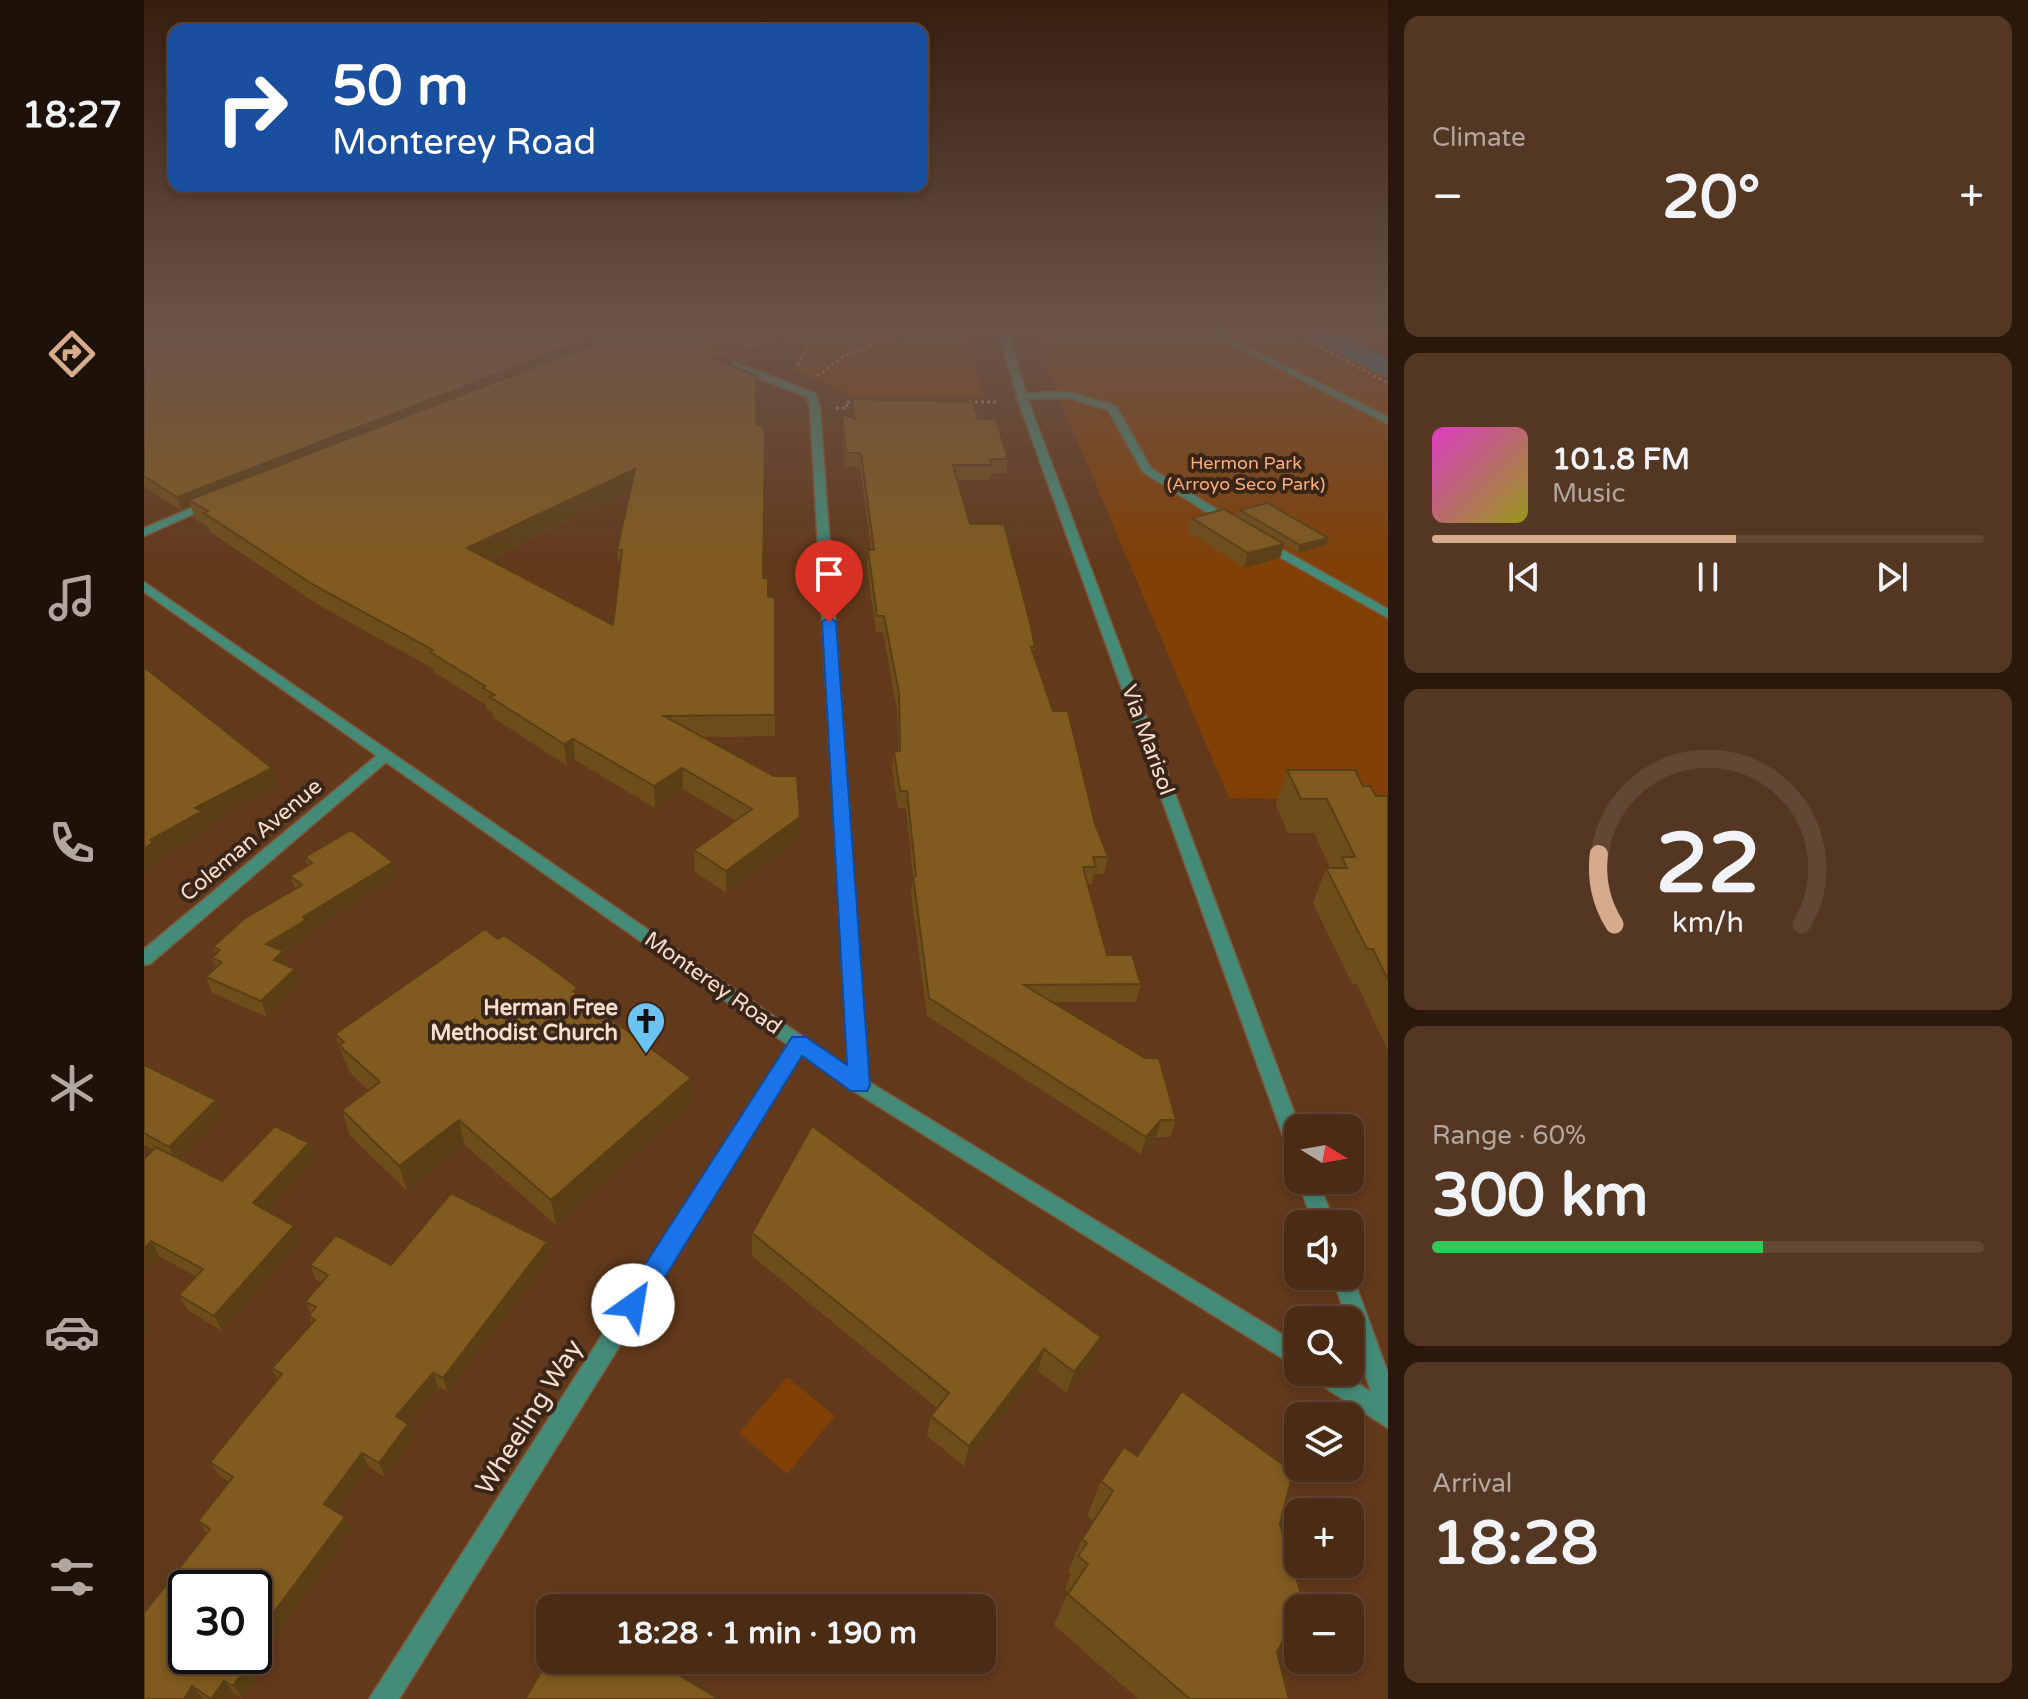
<!DOCTYPE html>
<meta charset="utf-8">
<style>
:root{--surface:#4a2b14;--page:#543722;--text:#f1f3f6;--muted:#b2a7a0;--line:#614734;--accent:#d6ab8b}
body{margin:0;font-family:"Varela Round",sans-serif;background:var(--page);color:var(--text);height:100vh;display:flex;flex-direction:column;font-size:30px;white-space:nowrap}
*{box-sizing:border-box;margin:0}
p{font-size:26px;color:var(--muted)}
.icon{flex:none;width:44px;height:44px;fill:none;stroke:currentColor;stroke-width:2;stroke-linecap:round;stroke-linejoin:round}
.map{position:relative;flex:1;overflow:hidden}
.drawer{display:flex;flex-direction:column;gap:16px;padding:16px;background:#29180b;width:640px}
.drawer>*{flex:none}
.guide{position:absolute;left:24px;top:24px;width:760px;height:168px;border-radius:16px;box-shadow:0 4px 12px #0003,0 0 0 2px var(--line);background:#1a4fa0;color:#fff;overflow:hidden}
.needle{width:52px;rotate:101deg}
.fabs{position:absolute;left:1140px;top:1114px;display:grid;gap:16px}
.fabs a{display:grid;place-items:center;width:80px;height:80px;border-radius:16px;background:var(--surface);box-shadow:0 4px 12px #0003,0 0 0 2px var(--line);font-size:40px}
.speed{position:absolute;left:24px;top:1570px;display:flex;gap:16px;font-size:40px;font-weight:700;text-align:center}
.speed>*{display:grid;place-content:center;width:104px;height:104px;border-radius:50%;background:var(--surface);box-shadow:0 4px 12px #0003,0 0 0 2px var(--line);line-height:1}
.speed .limit{border:4px solid #111;border-radius:12px;background:#fff;color:#111}
.pin{position:absolute;display:grid;place-items:center;width:68px;height:68px;color:#fff;margin:-82px -34px;border-radius:50% 50% 50% 0;rotate:-45deg;box-shadow:0 0 8px #0007}
.pin .icon{rotate:45deg}
.me{position:absolute;width:88px;margin:-44px;rotate:32deg;stroke-linejoin:round;filter:drop-shadow(0 0 6px #0008)}
.turn{display:flex;align-items:center;gap:28px;height:168px;padding:0 32px;font-size:36px}
.turn .icon{width:104px;height:104px;stroke-width:2.5}
.turn b{display:block;font-size:56px;line-height:68px}
.big{font-size:60px;font-weight:800;line-height:1.1}
.drawer .card{flex:1;display:flex;flex-direction:column;justify-content:center;gap:12px;min-width:0;padding:0 28px;border-radius:16px;background:var(--page)}
.drawer .dial{align-items:center;gap:0}
.dial svg{height:208px;overflow:visible;fill:none;stroke:var(--line);stroke-width:7;stroke-linecap:round;text-anchor:middle}
.dial text{fill:var(--text);stroke:none}
.song{display:flex;align-items:center;gap:24px}
.cover{width:96px;height:96px;border-radius:12px;background:linear-gradient(135deg,hsl(310 70% 55%),hsl(60 70% 35%))}
.played{height:8px;border-radius:4px;background:linear-gradient(90deg,var(--accent) 55%,var(--line) 55%)}
.keys{display:flex;justify-content:space-around;direction:ltr}
.heat{display:flex;justify-content:space-between;align-items:center;font-size:44px;direction:ltr}
.charge{height:12px;border-radius:6px;background:linear-gradient(90deg,#34c759 60%,var(--line) 0)}
.trip{position:absolute;left:392px;top:1594px;width:460px;height:80px;border-radius:16px;background:var(--surface);box-shadow:0 4px 12px #0003,0 0 0 2px var(--line);font-weight:800;line-height:80px;text-align:center}
main{display:flex;flex:1;min-height:0}
.tab-bar{display:flex;flex-direction:column;width:144px;justify-content:space-around;align-items:center;background:#1e1108;color:var(--muted)}
.tab-bar .icon{width:56px;height:56px}
.tab-bar .selected{color:var(--accent)}
.tab-bar b{font-size:36px;color:var(--text)}
.map>svg:first-child{display:block}
.green{fill:#814006}
.water{fill:#2c7397}
.lines{fill:none;stroke-linecap:round;stroke-linejoin:round}
.service-casing{stroke:#7d573b;stroke-width:3}
.minor-casing{stroke:#7d573b;stroke-width:3}
.tertiary-casing{stroke:#7d573b;stroke-width:3}
.path{stroke:#af8e77;stroke-width:3;stroke-dasharray:3 3;stroke-linecap:butt}
.service{fill:#448b78;fill-rule:evenodd}
.minor{fill:#448b78;fill-rule:evenodd}
.tertiary{fill:#448b78;fill-rule:evenodd}
.wall{fill:#6f4d1b;fill-rule:evenodd}
.shaded-wall{fill:#5a3f16}
.building{fill:#815a1f;stroke:#5a3f16;stroke-width:2;fill-rule:evenodd}
.route{fill:#1a73e8;stroke:#114b97;stroke-width:2}
.labels{text-anchor:middle;dominant-baseline:central;stroke-width:8;stroke-linejoin:round;paint-order:stroke}
.far-park-label{font-size:18px;fill:#fbad79;stroke:#392619}
.street-label{font-size:22px;fill:#f7ddcc;stroke:#392619}
.poi-label{font-size:22px;font-weight:bold;fill:#f7ddcc;stroke:#392619;text-anchor:end}
.near-street-label{font-size:26px;fill:#f7ddcc;stroke:#392619}
</style>
<main>
<nav class="tab-bar">
<b>18:27</b>
<svg class="icon selected" aria-label="directions" viewBox="0 0 24 24"><path d="M12 3l9 9-9 9-9-9zM9 14v-3h6M13 9l2 2-2 2"/></svg>
<svg class="icon" aria-label="music" viewBox="0 0 24 24"><path d="M9 18V5l10-2v13"/><circle cx="6" cy="18" r="3"/><circle cx="16" cy="16" r="3"/></svg>
<svg class="icon" aria-label="phone" viewBox="0 0 24 24"><path d="M5 4h4l2 5-3 2q2 4 5 5l2-3 5 2v4C11 20 4 13 5 4z"/></svg>
<svg class="icon" aria-label="climate" viewBox="0 0 24 24"><path d="M12 3v18M4 7l16 10M4 17L20 7"/></svg>
<svg class="icon" aria-label="car" viewBox="0 0 24 24"><path d="M5 17H2v-5l4-1 3-4h7l3 4 3 1v5h-3M9 17h6M6 11h13"/><circle cx="7" cy="17" r="2"/><circle cx="17" cy="17" r="2"/></svg>
<svg class="icon" aria-label="filters" viewBox="0 0 24 24"><path d="M4 7h16M4 17h16"/><circle cx="9" cy="7" r="2"/><circle cx="15" cy="17" r="2"/></svg>
</nav>
<div class="map">
<svg width="1244" height="1699" viewBox="0 0 1244 1699">
<rect width="100%" height="100%" fill="#62391b"/>
<path class="green" d="M634,330H824L822,336L839,395H708L648,369L663,337Z
M895,330H1244V796L1196,800L1085,798L904,372Z
M643,1377L691,1416L643,1474L595,1433Z"/>
<path class="water" d="M1152,330H1188L1244,358V379Z"/>
<g class="lines">
<defs>
<path id="service" d="M1059,330H1070L1244,417V424Z
M925,392L972,406L1007,468L1091,521V525H1083L999,472L964,410L924,398L878,399L873,396L878,393Z
M1120,539L1244,609V618L1116,546L1114,543Z"/>
<path id="minor" d="M566,355H572L671,393L676,408L725,1085L722,1090L715,1093L708,1090L705,1085L666,408L663,397L566,359Z
M62,502L72,504L0,536V528Z
M242,750L249,755L247,758L6,964L0,965V949L237,752Z
M655,1036L662,1038L664,1043L662,1048L255,1699H225L648,1038Z"/>
<path id="tertiary" d="M854,330H863L885,403L1156,1128L1154,1158L1147,1156L1144,1150L875,403Z
M0,582L722,1080L1154,1344V1368L708,1090L0,592Z
M1154,1180H1174L1191,1224H1169Z
M1206,1269L1244,1373V1428L1169,1380L1165,1372H1197L1227,1392L1206,1329V1320H1203L1188,1276H1206Z"/>
</defs>
<use href="#service" class="service-casing"/>
<use href="#minor" class="minor-casing"/>
<use href="#tertiary" class="tertiary-casing"/>
<path class="path" d="M1145,330L1244,383
M654,366L672,330
M673,376L700,356L769,330
M825,402H855
M692,408H703L702,402H715"/>
<use href="#service" class="service"/>
<use href="#minor" class="minor"/>
<use href="#tertiary" class="tertiary"/>
</g>
<path class="wall" d="M0,330H645L653,331V343L605,363L588,357V366L612,425L619,578L624,597H631V736L559,737L656,839L582,893L551,872L550,850L592,821L539,789L511,808L431,760L423,766L350,718L349,713L342,709V705L290,672V669L173,604L66,532L64,527L51,519L47,506L37,510L0,487ZM486,491L473,550L476,570L469,625L344,559Z
M708,399L834,419L864,459L862,473L847,474L846,480H814L826,524L891,647L889,654L964,857L960,874H950L948,884H944L963,955L997,984L992,1002H909L1032,1120L1026,1137H1012L997,1154L783,1016L767,893L769,877L762,808H754L748,768L750,752L754,751L753,710L739,632H732L723,565L724,550H727L716,467H701L698,428V414L708,418Z
M1096,510L1184,538L1182,545L1154,553L1140,544L1136,558L1100,568L1045,532L1048,518L1094,517Z
M1143,770L1219,786L1232,796H1244V1051L1213,984H1208L1169,903L1182,868H1186L1170,833H1144L1132,805Z
M161,857L253,877L166,931L168,935L140,952L145,966L157,984L123,1017L68,993L62,977L72,968L68,958L72,954L69,947L151,889L146,876L163,866Z
M354,939L435,995L549,1103L412,1225L321,1145L263,1191L206,1136L198,1110L225,1091L208,1075L205,1070L202,1062L200,1060L191,1034Z
M0,1065L72,1100L79,1116L36,1159L78,1181L171,1159L123,1211L157,1241L78,1331L44,1310L35,1295L52,1276L16,1257L0,1274L9,1150L0,1145Z
M608,1233L957,1337L950,1359L923,1393L894,1371L820,1466L783,1436L787,1416L793,1408L608,1256Z
M403,1242L406,1258L304,1392L294,1387L264,1423L270,1438L241,1477L225,1467L192,1511L201,1517L208,1530L125,1644L131,1652L98,1698L90,1693L85,1699H61L59,1698L58,1699H0L63,1534L54,1521L85,1482L75,1475L66,1462L134,1380L128,1368L168,1323L165,1316L167,1314L161,1302L177,1283L172,1280L166,1265H247Z
M993,1456L1136,1524L1133,1652L1145,1699H994L910,1625L924,1592L921,1589L927,1574L924,1572L938,1539L949,1521L943,1516L957,1481Z"/>
<path class="shaded-wall" d="M11,330H57L0,346V333Z
M467,330H488L45,500L47,506L37,510L33,497Z
M653,331V343L605,363V351Z
M587,352L588,370L571,359Z
M491,469L492,488L326,567L323,548Z
M1184,538L1182,545L1154,553L1156,545Z
M1140,544L1136,558L1100,568L1104,553Z
M429,739L431,760L423,766L420,744Z
M128,768L134,787L63,825L65,830L16,858L17,861L0,874V849L6,840L51,808Z
M538,768L539,789L511,808L510,786Z
M656,817V839L582,893V871Z
M249,862L253,877L166,931L168,935L140,952L145,967L130,960L122,944L159,917Z
M151,969L157,984L123,1017L117,1001Z
M547,1078L549,1103L412,1225L407,1200Z
M72,1100L79,1116L33,1162L25,1147Z
M315,1120L321,1145L263,1191L255,1166Z
M1017,1120L1012,1137L997,1154L1002,1137Z
M165,1143L171,1159L116,1219L109,1203Z
M150,1226L157,1241L78,1331L70,1316Z
M7,1241L16,1257L0,1274V1249Z
M403,1242L406,1258L304,1392L299,1378Z
M0,1312L7,1324L0,1333Z
M957,1337L950,1359L923,1393L930,1372Z
M900,1349L894,1371L820,1466L825,1446Z
M289,1373L294,1387L257,1431L252,1416Z
M264,1424L270,1438L241,1477L235,1463Z
M218,1453L225,1467L187,1517L180,1504Z
M201,1517L208,1530L125,1644L131,1652L98,1698L89,1686L113,1635Z
M80,1681L90,1693L85,1699H67Z
M48,1686L59,1698L58,1699H40Z"/>
<path class="building" d="M42,330H467L33,497L0,476V343Z
M487,330H521L587,352L571,359L612,376V425H618L621,431L619,578H624V597H631V715L520,716L630,776H653L656,817L582,871L550,850L608,809L538,768L510,786L429,739L420,744L346,697L351,695L339,688L341,686L286,652L289,650L168,584L60,513L64,511L45,500ZM491,469L473,550H478L469,625L323,548Z
M543,330H645L653,331L605,351Z
M708,399L829,402L834,419H852L864,459H846L848,465H809L826,524H860L886,622L891,647H887L909,711H924L951,824L964,857H949L952,867H939L963,955H988L997,984L880,985L1001,1058H1015L1032,1120H1017L1002,1137L785,998L769,876H772L763,791H756L750,752L756,751L755,693L740,616H733L724,550H730L717,453H702L698,414L711,419Z
M1123,503L1184,538L1156,545L1096,510Z
M1080,509L1140,544L1104,553L1048,518Z
M0,667L128,768L51,808L58,811L6,840L9,842L0,849Z
M1143,770H1211L1219,786H1226L1232,796H1244V980L1229,949H1223L1182,868H1203L1198,857H1211L1183,799H1157Z
M207,830L249,862L159,917L162,920L122,944L139,951L130,960L151,969L117,1001L62,977L78,962L68,958L76,950L69,947L101,918L158,885L146,876L168,863L161,857Z
M341,929L354,939L360,935L402,964L434,988L429,991L547,1078L407,1200L315,1120L255,1166L198,1110L236,1082L199,1049L196,1044L200,1042L191,1034Z
M0,1065L72,1100L25,1147L0,1133Z
M131,1126L165,1143L109,1203L150,1226L70,1316L35,1295L59,1269L7,1241L0,1249V1159L12,1147L78,1181Z
M668,1126L957,1337L930,1372L900,1349L825,1446L787,1416L805,1393L608,1233Z
M307,1193L403,1242L299,1378L289,1373L252,1416L264,1424L235,1463L218,1453L180,1504L201,1517L113,1635L122,1640L89,1686L80,1681L67,1699L48,1686L40,1699H0V1613L66,1529L54,1521L89,1477L66,1462L138,1374L128,1368L171,1320L165,1316L172,1307L161,1302L184,1275L166,1265L192,1235L247,1265ZM42,1588H110V1656H42Z
M1038,1391L1149,1472L1136,1524L1160,1604L1157,1608H1154V1614L1133,1652L1145,1699H1046L924,1594L944,1564L934,1556L943,1543L938,1539L969,1491L957,1481L980,1447L993,1456Z
M406,1657V1660H510L575,1699H381Z"/>
<linearGradient id="sky" x2="0" y2="1"><stop stop-color="#361f0f"/><stop offset="0.58" stop-color="#6b544a"/><stop offset="1" stop-color="#6b544a" stop-opacity="0"/></linearGradient>
<rect width="1244" height="567" fill="url(#sky)"/>
<path class="route" d="M685,617L692,622L726,1085L723,1091H707L658,1056L498,1314L489,1317L480,1314L476,1305L480,1297L648,1037H662L703,1065L678,622Z"/>
<defs>
<symbol id="church-pin" viewBox="-11 -11 22 30"><path d="M0 17L-7.5 6A9.5 9.5 0 1 1 7.5 6Z" fill="#6bc3f2" stroke="#392619"/><path d="M-1.2-6h2.4v3.5h3.3v2.4h-3.3V6h-2.4V-.1h-3.3v-2.4h3.3Z" fill="#111"/></symbol>
</defs>
<g fill-rule="evenodd">
<use href="#church-pin" x="480" y="999" width="44" height="60"/>
</g>
<g class="labels">
<g class="far-park-label">
<text x="1102" y="463">Hermon Park<tspan x="1102" dy="21">(Arroyo Seco Park)</tspan></text>
</g>
<g class="street-label">
<text transform="translate(1004 740) rotate(70)">Via Marisol</text>
<text transform="translate(107 840) rotate(-40)">Coleman Avenue</text>
<text transform="translate(569 983) rotate(35)">Monterey Road</text>
</g>
<g class="poi-label">
<text x="474" y="1008">Herman Free<tspan x="474" dy="25">Methodist Church</tspan></text>
</g>
<g class="near-street-label">
<text transform="translate(385 1417) rotate(-58)">Wheeling Way</text>
</g>
</g>
</svg>
<div class="fabs">
<a><svg class="needle" viewBox="-14 -14 28 28"><path d="M0-13l5 13h-10z" fill="#e53935"/><path d="M0 13l5-13h-10z" fill="#b2a7a0"/></svg></a>
<a><svg class="icon" aria-label="sound" viewBox="0 0 24 24"><path d="M4 9h4l5-4v14l-5-4H4zM17 9q2 3 0 6"/></svg></a>
<a><svg class="icon" aria-label="search" viewBox="0 0 24 24"><circle cx="10" cy="10" r="6"/><path d="M15 15l6 6"/></svg></a>
<a><svg class="icon" aria-label="layers" viewBox="0 0 24 24"><path d="M12 4l9 5-9 5-9-5zM3 14l9 5 9-5"/></svg></a>
<a>+</a>
<a>−</a>
</div>
<div class="speed"><div class="limit">30</div></div>
<div class="pin" style="left:685px;top:622px;background:#d93025"><svg class="icon" aria-label="arrive" viewBox="0 0 24 24"><path d="M6 21V4h12l-3 4 3 4H6"/></svg></div>
<svg class="me" style="left:489px;top:1305px" viewBox="-20 -20 40 40"><circle r="19" fill="#fff"/><path d="M0-13L10 11 0 6-10 11z" fill="#1a73e8"/></svg>
<div class="trip">18:28 · 1 min · 190 m</div>
<div class="guide">
<div class="turn"><svg class="icon" aria-label="right" viewBox="0 0 24 24"><path d="M7 20v-9h11M14 6l5 5-5 5"/></svg><div><b>50 m</b>Monterey Road</div></div>
</div>
</div>
<section class="drawer">
<div class="card"><p>Climate</p>
<div class="heat"><a>−</a><b class="big">20°</b><a>+</a></div>
</div>
<div class="card">
<div class="song"><i class="cover"></i><div><b>101.8 FM</b><p>Music</p></div></div>
<div class="played"></div>
<div class="keys"><svg class="icon" aria-label="previous" viewBox="0 0 24 24"><path d="M18 5L8 12l10 7zM5 5v14"/></svg><svg class="icon" aria-label="pause" viewBox="0 0 24 24"><path d="M8 5v14M16 5v14"/></svg><svg class="icon" aria-label="next" viewBox="0 0 24 24"><path d="M6 5l10 7-10 7zM19 5v14"/></svg></div>
</div>
<div class="card dial"><svg viewBox="0 0 100 80">
<path d="M14 69A42 42 0 1 1 86 69"/>
<path d="M14 69A42 42 0 0 1 8 42" stroke="#d6ab8b"/>
<text x="50" y="56" font-size="32" font-weight="700">22</text>
<text x="50" y="72" font-size="11">km/h</text>
</svg></div>
<div class="card"><p>Range · 60%</p><b class="big">300 km</b><div class="charge"></div></div>
<div class="card"><p>Arrival</p><b class="big">18:28</b></div>
</section>
</main>
